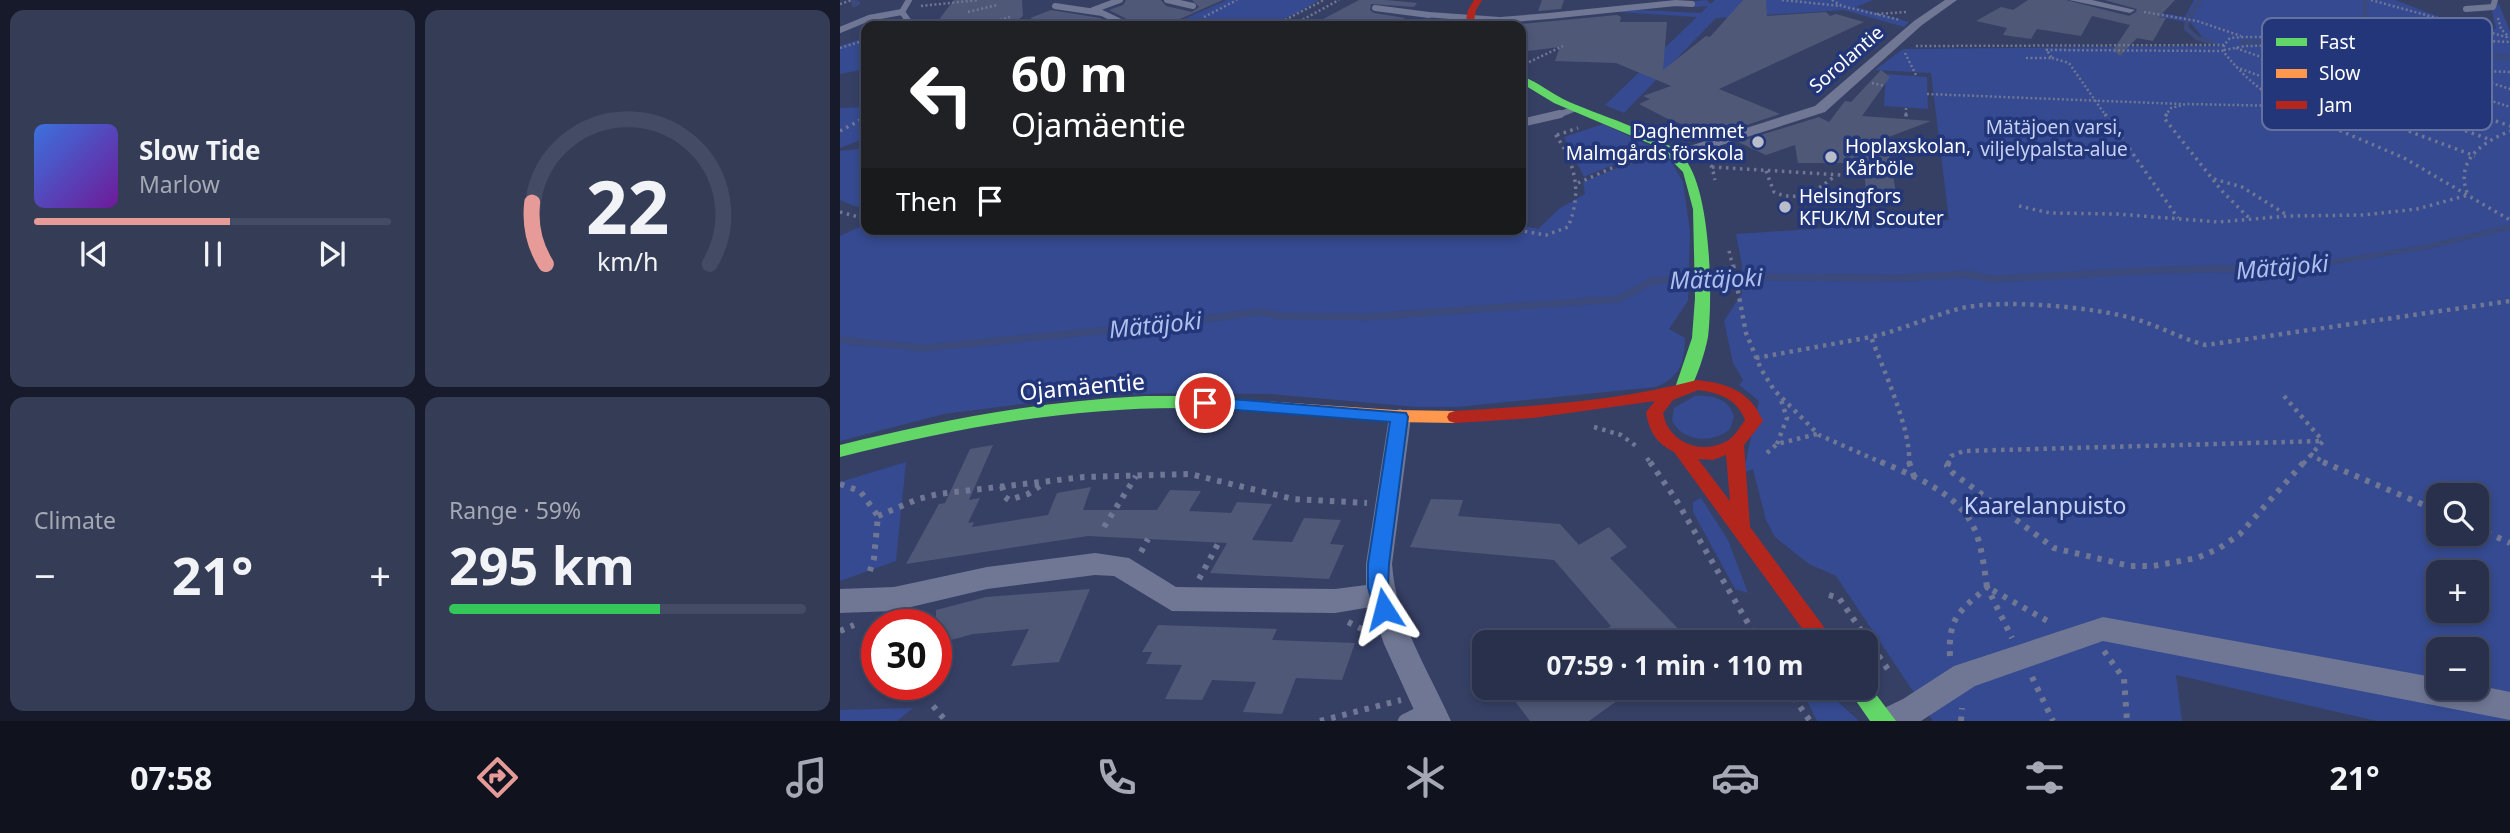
<!DOCTYPE html>
<meta charset="utf-8">
<style>
:root{--surface:#28304c;--page:#343c56;--text:#f1f3f6;--muted:#a5a9b5;--line:#444b64;--accent:#e69b98}
body{margin:0;font-family:"Noto Sans",sans-serif;background:var(--page);color:var(--text);height:100vh;display:flex;flex-direction:column;font-size:26px;white-space:nowrap}
*{box-sizing:border-box;margin:0}
p{font-size:23px;color:var(--muted)}
.icon{flex:none;width:38px;height:38px;fill:none;stroke:currentColor;stroke-width:2;stroke-linecap:round;stroke-linejoin:round}
.map{position:relative;flex:1;overflow:hidden}
.side{display:flex;flex-direction:column;gap:10px;padding:10px;background:#161a2a;width:840px}
.side>*{flex:none}
.banner{position:absolute;left:21px;top:21px;width:665px;height:214px;border-radius:14px;box-shadow:0 4px 10px #0003,0 0 0 2px var(--line);background:#202124;color:#fff;overflow:hidden}
.tools{position:absolute;left:1586px;top:483px;display:grid;gap:14px}
.tools a{display:grid;place-items:center;width:63px;height:63px;border-radius:14px;background:var(--surface);box-shadow:0 4px 10px #0003,0 0 0 2px var(--line);font-size:35px}
.speed{position:absolute;left:21px;top:609px;display:flex;gap:14px;font-size:35px;font-weight:700;text-align:center}
.speed>*{display:grid;place-content:center;width:91px;height:91px;border-radius:50%;background:var(--surface);box-shadow:0 4px 10px #0003,0 0 0 2px var(--line);line-height:1}
.speed .limit{border:10px solid #d22;background:#fff;color:#111}
.pin{position:absolute;display:grid;place-items:center;width:60px;height:60px;color:#fff;margin:-30px;border:4px solid #fff;border-radius:50%;box-shadow:0 2px 7px #0007}
.me{position:absolute;width:77px;margin:-38px;rotate:351deg;stroke-linejoin:round;filter:drop-shadow(0 0 5px #0008)}
.turn{display:flex;align-items:center;gap:24px;height:147px;padding:0 35px;font-size:32px}
.turn .icon{width:91px;height:91px;stroke-width:2.5}
.turn b{display:block;font-size:49px;line-height:60px}
.then{display:flex;align-items:center;height:66px;padding:0 35px;background:#0003;gap:14px;font-size:26px}
.big{font-size:52px;font-weight:700;line-height:1.1}
.side .card{flex:1;display:flex;flex-direction:column;justify-content:center;gap:10px;min-width:0;padding:0 24px;border-radius:14px;background:var(--page)}
.side .dial{align-items:center;gap:0}
.dial svg{height:182px;overflow:visible;fill:none;stroke:var(--line);stroke-width:7;stroke-linecap:round;text-anchor:middle}
.dial text{fill:var(--text);stroke:none}
.song{display:flex;align-items:center;gap:21px}
.cover{width:84px;height:84px;border-radius:10px;background:linear-gradient(135deg,hsl(220 70% 55%),hsl(280 70% 35%))}
.played{height:7px;border-radius:4px;background:linear-gradient(90deg,var(--accent) 55%,var(--line) 55%)}
.keys{display:flex;justify-content:space-around;direction:ltr}
.heat{display:flex;justify-content:space-between;align-items:center;font-size:38px;direction:ltr}
.charge{height:10px;border-radius:5px;background:linear-gradient(90deg,#34c759 59%,var(--line) 0)}
.side .tiles{flex:1;display:grid;gap:10px;grid-template-columns:repeat(2,1fr)}
.trip{position:absolute;left:632px;top:630px;width:406px;height:70px;border-radius:14px;background:var(--surface);box-shadow:0 4px 10px #0003,0 0 0 2px var(--line);font-weight:700;line-height:70px;text-align:center}
.dock{display:flex;height:112px;justify-content:space-around;align-items:center;background:#10131e;color:var(--muted)}
.dock .icon{width:49px;height:49px}
.dock .active{color:var(--accent)}
.dock b{font-size:32px;color:var(--text)}
main{display:flex;flex:1;min-height:0}
.map>svg:first-child{display:block}
.green{fill:#354a90;fill-rule:evenodd}
.lines{fill:none;stroke-linecap:round;stroke-linejoin:round}
.stream-far2{stroke:#3b497b;stroke-width:4.5}
.stream-far1{stroke:#3b497b;stroke-width:5}
.stream{stroke:#3b497b;stroke-width:7}
.building{fill:#4f5876}
.path-far3{stroke:#707794;stroke-width:2.5;stroke-dasharray:2 2.5;stroke-linecap:butt}
.path-far2{stroke:#707794;stroke-width:3.5;stroke-dasharray:2.5 4.5;stroke-linecap:butt}
.path-far1{stroke:#707794;stroke-width:4.5;stroke-dasharray:3.5 5;stroke-linecap:butt}
.path{stroke:#707794;stroke-width:6;stroke-dasharray:4.5 7;stroke-linecap:butt}
.lane-far2{stroke:#707794;stroke-width:6}
.lane-far1{stroke:#707794;stroke-width:8}
.lane{stroke:#707794;stroke-width:14}
.street{fill:#707794;fill-rule:evenodd}
.fast{fill:#63d668;fill-rule:evenodd}
.slow{fill:#ff974d;fill-rule:evenodd}
.jam{fill:#b3261e;fill-rule:evenodd}
.route{fill:#1a73e8;stroke:#114b97;stroke-width:2}
.poi-dot{fill:#b9bcc9;stroke:#223679;stroke-width:2.5}
.labels{text-anchor:middle;dominant-baseline:central;stroke-width:7;stroke-linejoin:round;paint-order:stroke}
.far-street-label{font-size:19px;fill:#fff;stroke:#223679}
.far-park-label{font-size:19px;fill:#c6d1f4;stroke:#223679}
.far-poi-label{font-size:19px;fill:#fff;stroke:#223679;text-anchor:start}
.street-label{font-size:23px;fill:#fff;stroke:#223679}
.park-label{font-size:23px;fill:#c6d1f4;stroke:#223679}
.water-label{font-size:24px;font-style:italic;fill:#aebeed;stroke:#223679}
.key{fill:#223679;stroke:#6472a1;stroke-width:2}
.key-label{font-size:19px;fill:#fff}
</style>
<main>
<section class="side">
<div class="tiles">
<div class="card">
<div class="song"><i class="cover"></i><div><b>Slow Tide</b><p>Marlow</p></div></div>
<div class="played"></div>
<div class="keys"><svg class="icon" aria-label="previous" viewBox="0 0 24 24"><path d="M18 5L8 12l10 7zM5 5v14"/></svg><svg class="icon" aria-label="pause" viewBox="0 0 24 24"><path d="M8 5v14M16 5v14"/></svg><svg class="icon" aria-label="next" viewBox="0 0 24 24"><path d="M6 5l10 7-10 7zM19 5v14"/></svg></div>
</div>
<div class="card dial"><svg viewBox="0 0 100 80">
<path d="M14 69A42 42 0 1 1 86 69"/>
<path d="M14 69A42 42 0 0 1 8 42" stroke="#e69b98"/>
<text x="50" y="56" font-size="32" font-weight="700">22</text>
<text x="50" y="72" font-size="11">km/h</text>
</svg></div>
<div class="card"><p>Climate</p>
<div class="heat"><a>−</a><b class="big">21°</b><a>+</a></div>
</div>
<div class="card"><p>Range · 59%</p><b class="big">295 km</b><div class="charge"></div></div>
</div>
</section>
<div class="map">
<svg width="1670" height="721" viewBox="0 0 1670 721">
<rect width="100%" height="100%" fill="#364065"/>
<path class="green" d="M387,0H479L459,12L426,26H328Z
M866,0L871,4L875,0H1033L1016,7L1069,22L1064,27L1004,10L876,18L784,113L765,105L857,17L778,12L779,9L861,13L868,6L855,7L850,2Z
M1354,0H1555L1615,23L1656,29L1650,3L1659,4L1670,31V721H1537L1336,675L1342,721H1093L996,576L969,564L935,537L926,520L913,469L903,473L919,401L899,385L903,380L893,363L884,321L902,293V265L896,234L1109,220L1091,73L1035,70L1063,49L1384,46L1367,43L1351,23L1295,12L1297,9L1345,17ZM1598,495H1636V534H1598ZM1598,572H1636V611H1598ZM1598,649H1636V688H1598Z
M26,37V69L0,74V46Z
M1046,74L1087,77L1088,109L1044,106Z
M26,107V138L0,148V108Z
M763,124L817,149L831,161L843,182L850,232L848,301L829,329L845,338C844,364 840,377 816,387L617,407H577L429,394L325,393L235,397L104,414L0,441V236L26,224V229H681V225L698,229L720,208L745,194L743,182L777,168L816,159L814,154L773,165L744,177L724,137Z
M26,148V206L17,207L0,200V151Z
M855,396C872,395 890,399 894,417L890,429C873,444 841,442 832,420L834,408Z
M66,462L56,561L0,581V482Z
M861,498L888,540L908,593L895,589L853,512V502Z
M961,688H983L1019,721H977Z
M73,708L57,721H0V710Z"/>
<g class="lines">
<path class="stream-far2" d="M1525,1V36
M13,2L18,3L14,5
M1349,18L1360,0
M1347,22L1346,28L1357,38L1371,42
M1402,42H1535L1670,58"/>
<path class="stream-far1" d="M1461,267L1587,247L1670,227"/>
<path class="stream" d="M868,277L1061,278L1127,274L1152,279L1323,270L1451,268L1472,265
M0,340L84,348L300,327L420,312L443,316L526,317L779,299L812,281L856,277"/>
</g>
<path class="building" d="M114,0H182L183,16L178,20L179,26H94Z
M286,0H321L326,6L352,12L359,7L352,0H383L324,26H295L291,21L269,10L283,5Z
M519,0H546L577,3L574,7L531,4L530,10L534,13L565,18L557,26H470Z
M702,0H724L721,9L698,11Z
M903,0H926L927,16L986,12L990,16L996,14L1024,22L879,89L940,114L873,136L826,118L799,104L810,99L803,96L831,86L776,63L715,61L720,47L681,52V24L777,15L781,17L780,22H827L823,70L866,36L870,37Z
M1188,0H1226L1289,16L1296,12L1297,9L1264,0H1335L1319,17L1326,18L1313,41L1297,38L1280,56L1273,50L1290,25L1252,16L1241,36L1197,29L1191,39L1163,35L1167,28L1136,21L1161,7L1173,10Z
M211,10L260,18L276,26H204L201,22L190,18Z
M1041,70L1050,77L1022,116L1091,121L1046,138L1056,192L1026,191L1023,163H958L955,145L926,155L898,142L979,117L989,122L1005,101L1011,102Z
M153,445L129,500L140,498L128,523L134,522L132,527L208,515L217,493L251,487L243,510H317L330,490L361,491L349,511L391,513L397,502L432,504L412,540L452,542L464,518L501,520L490,544L504,545L489,579L370,573L387,543L248,536L66,564L99,504L105,503L130,449Z
M591,499L623,500L618,516L720,524L739,545L769,527L787,547L770,558L851,642H748L771,626L714,560L570,547Z
M250,589L219,662L171,666L189,629L133,634L96,644V610L146,597Z
M318,625L437,629L432,640L515,643L502,680L456,678L442,714L403,712L416,682L372,680L362,700L325,699L342,665L306,664L312,652H302Z
M665,688H795L749,721H690Z"/>
<g class="lines">
<path class="path-far3" d="M942,0L1001,6
M992,0L1002,6L1060,20
M1531,0L1670,38
M0,4L12,0
M81,6L139,0
M128,12L157,5
M1304,12L1357,21L1401,36
M1037,14L1067,12
M364,17L397,0
M1658,18L1661,29L1669,37
M117,19L119,26
M138,26L170,17
M153,26L171,21
M342,26L356,21
M433,26L484,0
M451,26L499,0
M1384,45L1383,51C1406,81 1431,99 1465,116
M1076,46L1384,45L1390,38L1405,37H1538L1670,42
M0,48L26,40
M1396,48L1584,116
M1446,48L1641,116
M1206,50L1383,51
M1384,50L1405,46L1482,45L1670,107
M1065,53L1077,77
M1186,58H1212L1206,49
M1212,58L1229,63L1266,116
M685,64L723,46
M1396,67L1527,116
M1630,76L1670,89
M1032,83L1045,86
M1602,83L1644,71L1670,72
M1087,94L1342,104
M1066,108V116
M1454,110L1577,75
M1325,116L1331,108L1346,104L1441,106"/>
<path class="path-far2" d="M1066,114V118
M1265,114L1338,218
M1327,114L1324,118L1382,191L1410,219
M1461,114L1564,158L1670,220
M1523,114L1635,156
M1579,114L1651,140
M1636,114L1670,126
M0,131L26,117
M717,135L738,128
M866,160L872,167L875,180
M872,167L1002,175
M926,171L934,192C958,203 977,191 996,175
M1374,179L1402,187L1447,215
M738,183L772,168L806,158
M1179,206L1210,213L1277,214L1378,222L1448,216L1524,215L1577,209L1628,195C1614,161 1641,143 1670,131
M0,212L26,219
M286,229L427,235L512,229
M671,229L706,235L728,227C743,191 735,162 713,131
M889,251L893,267"/>
<path class="path-far1" d="M893,265L906,333L921,369L934,390L979,435L1045,464
M916,358L1031,337
M1444,396L1482,440
M754,427L781,435L796,446
M937,444L947,418L941,400
M927,453L937,444L977,434
M1470,454L1487,464
M807,458L811,464
M1069,464C1072,431 1043,369 1031,337C1061,330 1089,317 1118,309C1158,298 1255,307 1295,319C1320,326 1341,339 1366,345L1670,301
M1108,464L1111,456L1124,451L1483,441L1463,464"/>
<path class="path" d="M810,462L835,498L919,642
M1041,462C1074,476 1118,493 1134,528C1142,546 1144,567 1147,587L1211,623
M1069,462L1075,479
M1109,462L1107,466L1113,473L1214,548L1290,566H1313L1357,558L1378,549L1400,534L1464,462
M1483,462L1598,511
M0,484L20,491L38,516L34,558L28,577
M162,486L165,497L169,500L188,494L204,483
M38,516L78,499L98,494L244,477L350,474L453,499L527,503
M264,527L296,476
M1636,528L1670,543
M301,552L308,539
M359,579L379,542
M989,595L999,598L1049,671
M508,622L528,632
M0,631L14,625
M1264,651L1284,679L1287,721
M1110,656C1108,617 1120,611 1147,587L1172,638
M1192,677L1213,721
M947,688L970,721
M93,706L106,721
M480,721L561,700
M1121,721L1122,708"/>
<path class="lane-far2" d="M69,0L62,12L72,26
M327,0L353,6
M215,6L262,13L289,26
M535,8L589,15
M1626,9L1653,7L1655,0
M253,10L280,0
M709,16L836,3L852,4
M183,22L198,26
M0,30L29,18L62,12
M716,116L736,108"/>
<path class="lane-far1" d="M681,123L720,114"/>
<path class="lane" d="M565,721L587,710"/>
<path class="street" d="M1105,0H1117L1082,25L985,112L841,158L836,160L828,155L831,152L975,106L1074,21Z
M1229,0H1252L1295,10L1290,13Z
M589,12L660,17L709,13L715,16L709,19L660,23L585,17V13Z
M560,409L568,412L571,417L552,564C556,622 588,669 611,721H579L544,644L531,607L495,613L332,611L274,576L255,575L147,589L54,611L0,613V589L54,587L147,567L255,553L289,558L336,587L495,589L526,585V564L549,417L552,412Z
M1263,617L1598,678V688H1636V685L1670,692V720L1263,641L1135,686L1081,721H1033L1038,711L1063,699L1114,666Z"/>
<path class="fast" d="M681,76C696,81 709,92 723,99C758,116 816,130 842,156C871,184 873,297 868,337C865,353 857,377 849,392H837L835,388L852,338L855,298L853,209L843,172L818,147L714,103L681,83Z
M305,396H349L357,402L349,408C230,407 115,428 0,457V445C101,420 201,401 305,396Z
M1026,681L1056,721H1030L1007,688H1026Z"/>
<path class="slow" d="M349,396L555,410L615,411L621,413L623,417L621,421L615,423L555,422L343,406L341,402L343,398Z"/>
<path class="jam" d="M634,0H642L636,10L633,26H625L628,10Z
M857,380C887,383 910,391 923,421L904,445L910,527L995,642H972L834,452C816,443 809,431 806,412L815,401L693,418L615,423L609,421L607,417L609,413L615,411C696,406 779,401 857,380ZM858,390C880,393 897,399 905,420C900,427 894,437 887,441C861,456 828,442 823,413L833,400ZM886,455L890,501L858,459L873,460Z"/>
</g>
<path class="route" d="M365,397L566,413L568,417L549,564L548,587L554,609L551,616L544,618L536,616L528,587V564L550,422L359,407L356,403Z"/>
<g class="poi-dot">
<circle cx="918" cy="142" r="7"/>
<circle cx="991" cy="157" r="7"/>
<circle cx="945" cy="207" r="7"/>
</g>
<g class="labels">
<g class="far-street-label">
<text transform="translate(1006 59) rotate(-41)">Sorolantie</text>
</g>
<g class="far-park-label">
<text x="1214" y="127">Mätäjoen varsi,<tspan x="1214" dy="22">viljelypalsta-alue</tspan></text>
</g>
<g class="far-poi-label">
<text x="904" y="131" text-anchor="end">Daghemmet<tspan x="904" dy="22">Malmgårds förskola</tspan></text>
<text x="1005" y="146">Hoplaxskolan,<tspan x="1005" dy="22">Kårböle</tspan></text>
<text x="959" y="196">Helsingfors<tspan x="959" dy="22">KFUK/M Scouter</tspan></text>
</g>
<g class="street-label">
<text transform="translate(242 386) rotate(-5)">Ojamäentie</text>
</g>
<g class="park-label">
<text x="1205" y="505">Kaarelanpuisto</text>
</g>
<g class="water-label">
<text transform="translate(1442 266) rotate(-5)">Mätäjoki</text>
<text transform="translate(876 278) rotate(-2)">Mätäjoki</text>
<text transform="translate(315 324) rotate(-6)">Mätäjoki</text>
</g>
</g>
<rect x="1422" y="18" width="230" height="112" rx="10" class="key"/>
<rect x="1436" y="38" width="31" height="8" fill="#63d668"/>
<rect x="1436" y="69" width="31" height="9" fill="#ff974d"/>
<rect x="1436" y="101" width="31" height="8" fill="#b3261e"/>
<g class="key-label">
<text x="1479" y="49">Fast</text>
<text x="1479" y="80">Slow</text>
<text x="1479" y="112">Jam</text>
</g>
</svg>
<div class="tools">
<a><svg class="icon" aria-label="search" viewBox="0 0 24 24"><circle cx="10" cy="10" r="6"/><path d="M15 15l6 6"/></svg></a>
<a>+</a>
<a>−</a>
</div>
<div class="speed"><div class="limit">30</div></div>
<div class="pin" style="left:365px;top:403px;background:#d93025"><svg class="icon" aria-label="arrive" viewBox="0 0 24 24"><path d="M6 21V4h12l-3 4 3 4H6"/></svg></div>
<svg class="me" style="left:544px;top:609px" viewBox="-20 -20 40 40"><path d="M0-17L14 15 0 8-14 15z" fill="#1a73e8" stroke="#fff" stroke-width="4"/></svg>
<div class="trip">07:59 · 1 min · 110 m</div>
<div class="banner">
<div class="turn"><svg class="icon" aria-label="left" viewBox="0 0 24 24"><path d="M17 20v-9H6M10 6l-5 5 5 5"/></svg><div><b>60 m</b>Ojamäentie</div></div>
<div class="then">Then<svg class="icon" aria-label="arrive" viewBox="0 0 24 24"><path d="M6 21V4h12l-3 4 3 4H6"/></svg></div>
</div>
</div>
</main>
<nav class="dock">
<b>07:58</b>
<svg class="icon active" aria-label="directions" viewBox="0 0 24 24"><path d="M12 3l9 9-9 9-9-9zM9 14v-3h6M13 9l2 2-2 2"/></svg>
<svg class="icon" aria-label="music" viewBox="0 0 24 24"><path d="M9 18V5l10-2v13"/><circle cx="6" cy="18" r="3"/><circle cx="16" cy="16" r="3"/></svg>
<svg class="icon" aria-label="phone" viewBox="0 0 24 24"><path d="M5 4h4l2 5-3 2q2 4 5 5l2-3 5 2v4C11 20 4 13 5 4z"/></svg>
<svg class="icon" aria-label="climate" viewBox="0 0 24 24"><path d="M12 3v18M4 7l16 10M4 17L20 7"/></svg>
<svg class="icon" aria-label="car" viewBox="0 0 24 24"><path d="M5 17H2v-5l4-1 3-4h7l3 4 3 1v5h-3M9 17h6M6 11h13"/><circle cx="7" cy="17" r="2"/><circle cx="17" cy="17" r="2"/></svg>
<svg class="icon" aria-label="filters" viewBox="0 0 24 24"><path d="M4 7h16M4 17h16"/><circle cx="9" cy="7" r="2"/><circle cx="15" cy="17" r="2"/></svg>
<b>21°</b>
</nav>
